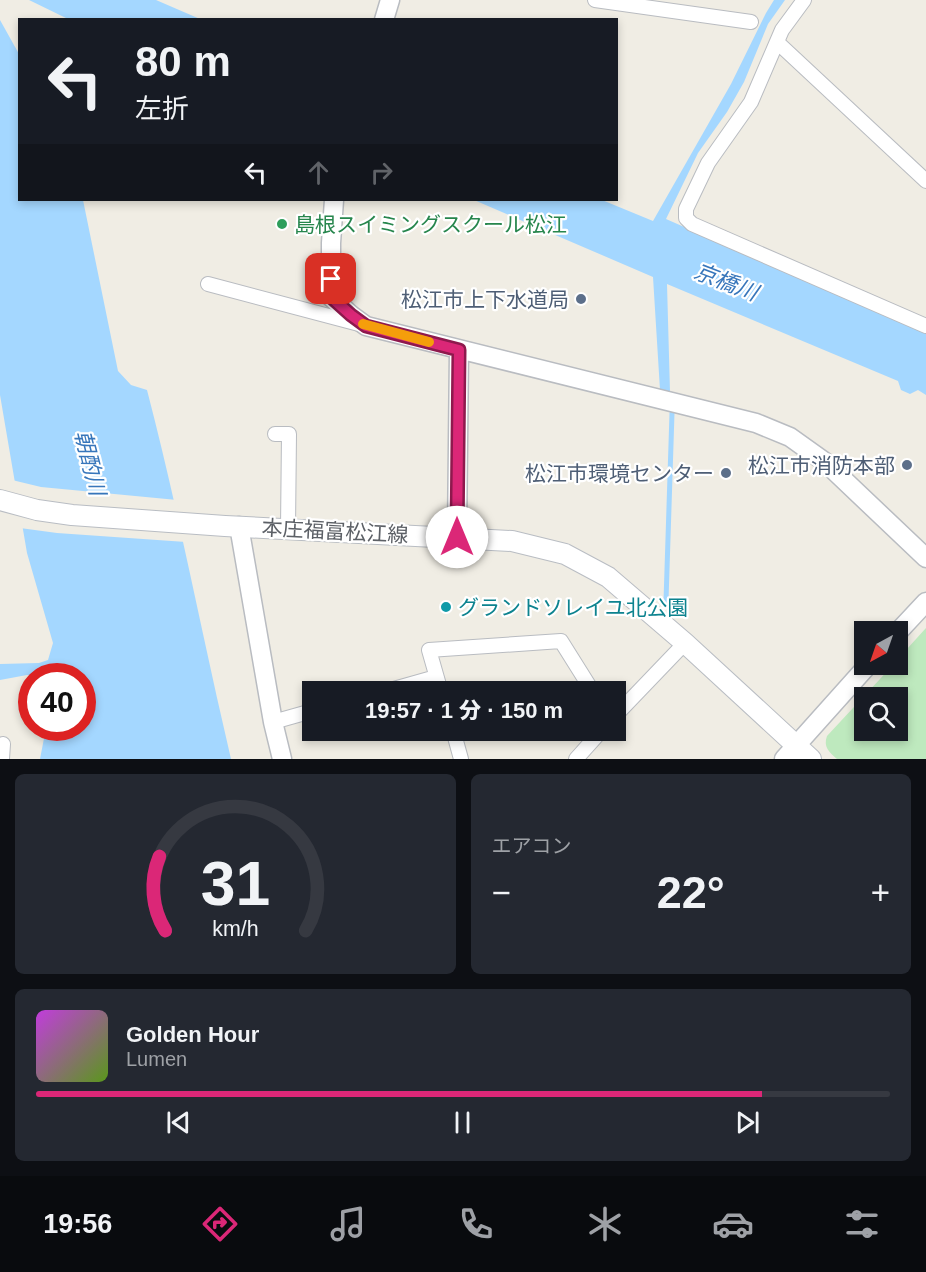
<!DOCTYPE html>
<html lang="ja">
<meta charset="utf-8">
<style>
:root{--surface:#171b24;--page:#242831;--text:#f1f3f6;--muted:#9ea1a6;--line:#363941;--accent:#db2777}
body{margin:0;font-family:Helvetica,"Noto Sans JP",sans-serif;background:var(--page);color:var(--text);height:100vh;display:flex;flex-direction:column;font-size:22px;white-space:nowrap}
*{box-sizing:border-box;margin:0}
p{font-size:20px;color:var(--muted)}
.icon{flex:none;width:33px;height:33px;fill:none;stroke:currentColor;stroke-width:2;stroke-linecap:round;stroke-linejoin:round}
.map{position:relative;height:759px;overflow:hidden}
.details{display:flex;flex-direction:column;gap:15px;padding:15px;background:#0d0f14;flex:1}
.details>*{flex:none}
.guide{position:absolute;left:18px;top:18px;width:600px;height:183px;border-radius:0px;box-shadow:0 3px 9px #0003;background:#171b24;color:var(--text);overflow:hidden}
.needle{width:39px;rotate:220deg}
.controls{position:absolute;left:854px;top:621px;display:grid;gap:12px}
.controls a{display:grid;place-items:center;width:54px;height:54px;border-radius:0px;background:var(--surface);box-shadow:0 3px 9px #0003;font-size:30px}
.speed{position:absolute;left:18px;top:663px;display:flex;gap:12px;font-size:30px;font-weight:700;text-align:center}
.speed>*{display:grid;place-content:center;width:78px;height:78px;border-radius:50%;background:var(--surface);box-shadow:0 3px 9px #0003;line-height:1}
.speed .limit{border:9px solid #d22;background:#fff;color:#111}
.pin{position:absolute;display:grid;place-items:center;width:51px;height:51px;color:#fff;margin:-26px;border-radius:12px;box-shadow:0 3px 9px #0006}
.me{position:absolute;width:66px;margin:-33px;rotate:0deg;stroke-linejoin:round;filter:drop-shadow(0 0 4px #0008)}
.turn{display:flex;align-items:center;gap:21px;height:126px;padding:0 18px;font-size:27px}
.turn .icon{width:78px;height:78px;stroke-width:2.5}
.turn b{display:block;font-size:42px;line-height:51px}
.lanes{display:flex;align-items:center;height:57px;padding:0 18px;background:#0003;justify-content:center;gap:30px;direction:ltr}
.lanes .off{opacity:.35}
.big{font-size:45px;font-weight:800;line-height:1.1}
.details .tile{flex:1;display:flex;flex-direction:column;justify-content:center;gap:9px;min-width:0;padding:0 21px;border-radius:9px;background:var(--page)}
.details .dial{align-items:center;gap:0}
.dial svg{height:156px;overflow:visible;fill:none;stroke:var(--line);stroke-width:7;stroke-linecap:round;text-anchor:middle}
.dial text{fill:var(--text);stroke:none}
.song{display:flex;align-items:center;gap:18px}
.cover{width:72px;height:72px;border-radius:9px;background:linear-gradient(135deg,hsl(290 70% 55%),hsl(90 70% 35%))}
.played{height:6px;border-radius:3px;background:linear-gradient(90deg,var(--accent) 85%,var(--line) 85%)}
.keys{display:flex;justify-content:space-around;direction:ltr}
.heat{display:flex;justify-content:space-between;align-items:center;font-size:33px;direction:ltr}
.details .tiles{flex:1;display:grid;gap:15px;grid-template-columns:1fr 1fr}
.tile:last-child{grid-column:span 2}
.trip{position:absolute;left:302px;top:681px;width:324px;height:60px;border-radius:0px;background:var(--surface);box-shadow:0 3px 9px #0003;font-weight:800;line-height:60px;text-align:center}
.dock{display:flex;height:96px;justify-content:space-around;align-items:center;background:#090b0e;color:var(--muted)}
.dock .icon{width:42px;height:42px}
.dock .on{color:var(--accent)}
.dock b{font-size:27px;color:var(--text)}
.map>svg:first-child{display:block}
.green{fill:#bee9be;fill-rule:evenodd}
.water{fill:#a4d7ff}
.pier{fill:#f0ede4}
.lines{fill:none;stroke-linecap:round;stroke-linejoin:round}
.stream{stroke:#a4d7ff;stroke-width:5}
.minor-casing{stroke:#b9bcc1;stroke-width:16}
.tertiary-casing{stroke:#b9bcc1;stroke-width:21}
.secondary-casing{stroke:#b9bdc3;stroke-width:22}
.minor{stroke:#fff;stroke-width:14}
.tertiary{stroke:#fff;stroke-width:18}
.secondary{stroke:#fff;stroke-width:20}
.route-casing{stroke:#8e194d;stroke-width:15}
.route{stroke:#db2777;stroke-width:10}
.slow{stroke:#f59e0b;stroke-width:10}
.leisure-dot{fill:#2e9e5b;stroke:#fff;stroke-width:2}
.service-dot{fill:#5c6f8a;stroke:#fff;stroke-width:2}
.culture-dot{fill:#0f9aa8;stroke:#fff;stroke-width:2}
.labels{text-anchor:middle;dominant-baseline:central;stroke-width:4.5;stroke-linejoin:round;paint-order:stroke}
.leisure-label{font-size:21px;fill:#27864d;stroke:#fff;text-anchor:start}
.service-label{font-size:21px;fill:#4e5e75;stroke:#fff;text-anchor:end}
.street-label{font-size:21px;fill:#5c6066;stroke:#fff}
.culture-label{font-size:21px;fill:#0d838f;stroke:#fff;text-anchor:start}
.water-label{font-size:22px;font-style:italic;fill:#3776bb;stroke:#fff}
</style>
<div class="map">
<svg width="926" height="759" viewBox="0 0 926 759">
<rect width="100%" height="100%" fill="#f0ede4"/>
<path class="green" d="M926,628V759H837C829,752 823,747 827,736L893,665L897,664V660ZM864,698H897V730H864Z"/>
<path class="water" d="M29,0H156L200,19H68Z
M774,0H785L768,24L744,82L727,112L698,153L666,219L926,333V395L918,390L910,394L901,390L898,381L667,284L670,392L660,390L653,277L474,200H602L653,221L731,84L766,13Z
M0,20L19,54L20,200H83L118,371L131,385L147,390C179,512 202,636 231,759H40L46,728H82V676L27,675L0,680V664L39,663L48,660L53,643L27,553L0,395Z"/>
<path class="pier" d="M12,480L41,487L177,500L186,542L57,533L20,528Z"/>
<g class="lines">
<path class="stream" d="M666,601L672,413"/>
<defs>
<path id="minor" d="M595,0L751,22
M804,0L782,30L751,102L708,163L686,209V218L692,224L926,326
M777,42L926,181
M208,284L359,324
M275,434H289L288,528
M383,692L436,677
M441,692L429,650L561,641L593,692
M615,716L685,643
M273,722L312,711
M453,730L461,759
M2,759L3,744
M576,759L602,730"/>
<path id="tertiary" d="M384,20L390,0
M334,200L331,243V297L351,315L366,326L756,423L790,437L825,462L926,558
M239,526L273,722L282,759
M457,537L459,350
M897,633L926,602
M784,759L869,664"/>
<path id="secondary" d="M0,500L37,510L72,515L225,526L512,541L565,554L608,577L685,643L811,759"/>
</defs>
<use href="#minor" class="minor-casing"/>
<use href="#tertiary" class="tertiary-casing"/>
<use href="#secondary" class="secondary-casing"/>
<use href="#minor" class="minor"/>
<use href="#tertiary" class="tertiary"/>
<use href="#secondary" class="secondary"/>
</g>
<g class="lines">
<defs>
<path id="route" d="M331,279V297L351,315L366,326L459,350L457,537"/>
</defs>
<use href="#route" class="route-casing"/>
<use href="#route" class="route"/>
<path class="slow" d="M363,324L429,342"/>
</g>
<circle class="leisure-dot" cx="282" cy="224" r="6"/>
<g class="service-dot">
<circle cx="581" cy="299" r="6"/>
<circle cx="907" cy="465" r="6"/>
<circle cx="726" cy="473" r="6"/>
</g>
<circle class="culture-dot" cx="446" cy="607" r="6"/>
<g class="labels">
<g class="leisure-label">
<text x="294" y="224">島根スイミングスクール松江</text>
</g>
<g class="service-label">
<text x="569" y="299">松江市上下水道局</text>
<text x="895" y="465">松江市消防本部</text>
<text x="714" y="473">松江市環境センター</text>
</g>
<g class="street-label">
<text transform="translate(335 531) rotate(3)">本庄福富松江線</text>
</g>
<g class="culture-label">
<text x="458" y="607">グランドソレイユ北公園</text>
</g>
<g class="water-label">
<text transform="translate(726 282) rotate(21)">京橋川</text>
<text transform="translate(90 463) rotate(76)">朝酌川</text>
</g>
</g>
</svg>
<div class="controls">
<a><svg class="needle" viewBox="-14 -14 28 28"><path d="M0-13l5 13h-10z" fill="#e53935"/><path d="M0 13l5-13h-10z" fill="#9ea1a6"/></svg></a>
<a><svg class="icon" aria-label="search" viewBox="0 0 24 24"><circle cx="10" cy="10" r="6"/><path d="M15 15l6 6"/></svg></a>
</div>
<div class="speed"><div class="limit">40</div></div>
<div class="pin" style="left:331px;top:279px;background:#d93025"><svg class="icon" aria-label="arrive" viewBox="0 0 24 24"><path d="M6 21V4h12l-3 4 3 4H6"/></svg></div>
<svg class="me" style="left:457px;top:537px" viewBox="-20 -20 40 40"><circle r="19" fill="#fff"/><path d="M0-13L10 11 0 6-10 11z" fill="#db2777"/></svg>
<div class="trip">19:57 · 1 分 · 150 m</div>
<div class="guide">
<div class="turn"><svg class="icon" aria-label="left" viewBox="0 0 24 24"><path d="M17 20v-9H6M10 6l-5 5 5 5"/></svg><div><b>80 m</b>左折</div></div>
<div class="lanes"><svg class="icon" aria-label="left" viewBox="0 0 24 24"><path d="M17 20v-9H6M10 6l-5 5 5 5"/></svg><svg class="icon off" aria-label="ahead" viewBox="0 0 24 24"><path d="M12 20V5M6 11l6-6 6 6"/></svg><svg class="icon off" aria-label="right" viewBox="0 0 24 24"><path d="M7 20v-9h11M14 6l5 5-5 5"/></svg></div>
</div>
</div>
<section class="details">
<div class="tiles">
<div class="tile dial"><svg viewBox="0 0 100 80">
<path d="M14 69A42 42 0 1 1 86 69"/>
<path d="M14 69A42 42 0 0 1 11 31" stroke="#db2777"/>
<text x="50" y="56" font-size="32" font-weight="700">31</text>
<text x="50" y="72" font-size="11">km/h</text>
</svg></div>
<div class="tile"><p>エアコン</p>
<div class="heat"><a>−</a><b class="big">22°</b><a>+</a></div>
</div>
<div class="tile">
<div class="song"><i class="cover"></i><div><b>Golden Hour</b><p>Lumen</p></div></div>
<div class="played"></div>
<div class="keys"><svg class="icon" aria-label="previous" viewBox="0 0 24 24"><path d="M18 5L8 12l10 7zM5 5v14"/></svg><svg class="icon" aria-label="pause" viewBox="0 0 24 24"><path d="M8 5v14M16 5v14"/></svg><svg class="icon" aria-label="next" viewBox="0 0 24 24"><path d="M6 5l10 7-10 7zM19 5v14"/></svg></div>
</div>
</div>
</section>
<nav class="dock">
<b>19:56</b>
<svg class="icon on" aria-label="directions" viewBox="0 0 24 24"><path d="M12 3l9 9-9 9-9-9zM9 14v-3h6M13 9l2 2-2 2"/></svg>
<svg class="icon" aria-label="music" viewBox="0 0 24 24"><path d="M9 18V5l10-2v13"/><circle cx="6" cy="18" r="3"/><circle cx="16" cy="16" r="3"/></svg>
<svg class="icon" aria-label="phone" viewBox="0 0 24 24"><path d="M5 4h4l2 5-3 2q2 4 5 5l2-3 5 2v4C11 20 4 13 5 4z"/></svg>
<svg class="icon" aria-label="climate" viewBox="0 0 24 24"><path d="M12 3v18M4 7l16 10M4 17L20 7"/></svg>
<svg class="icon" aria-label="car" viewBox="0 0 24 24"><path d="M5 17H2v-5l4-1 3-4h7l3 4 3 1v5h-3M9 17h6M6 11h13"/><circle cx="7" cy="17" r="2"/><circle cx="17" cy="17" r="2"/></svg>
<svg class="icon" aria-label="filters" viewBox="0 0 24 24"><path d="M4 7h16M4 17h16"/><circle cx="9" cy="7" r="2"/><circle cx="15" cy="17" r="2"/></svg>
</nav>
